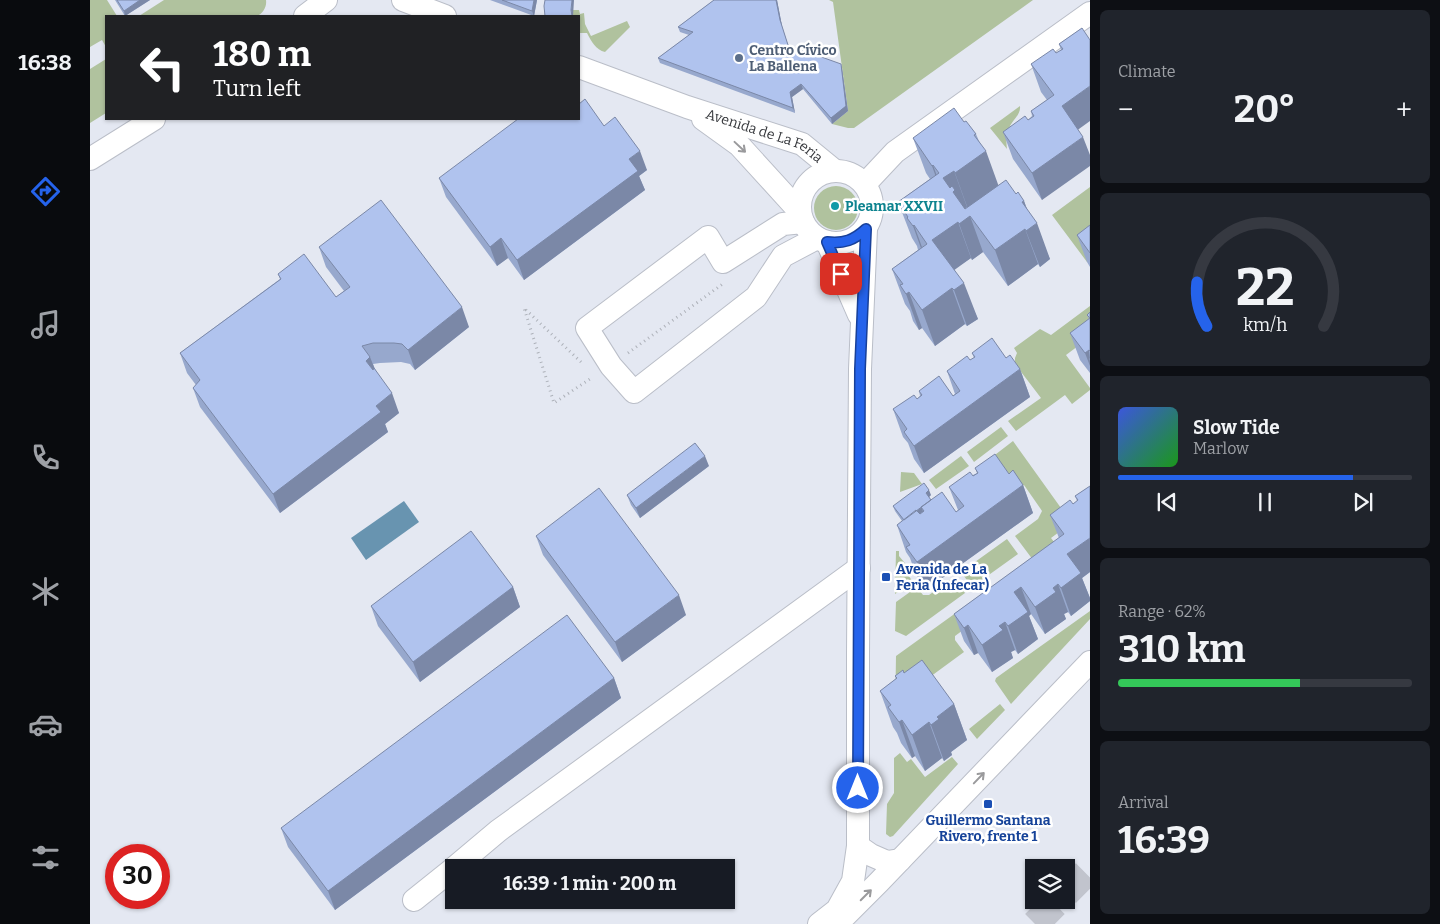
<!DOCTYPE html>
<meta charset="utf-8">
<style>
:root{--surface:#171b24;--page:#20242c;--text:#f1f3f6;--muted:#9ea1a6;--line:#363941;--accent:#2563eb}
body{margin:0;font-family:Bitter,serif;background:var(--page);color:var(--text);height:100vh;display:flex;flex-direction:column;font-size:19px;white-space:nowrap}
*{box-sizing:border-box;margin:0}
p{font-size:16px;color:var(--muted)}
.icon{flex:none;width:28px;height:28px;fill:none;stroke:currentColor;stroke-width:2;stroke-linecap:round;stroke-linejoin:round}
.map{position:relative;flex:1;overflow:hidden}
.side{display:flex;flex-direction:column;gap:10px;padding:10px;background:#0d0f14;width:350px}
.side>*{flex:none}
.guide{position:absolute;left:15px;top:15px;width:475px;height:105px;border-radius:0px;box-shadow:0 1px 4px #0004;background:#202124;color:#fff;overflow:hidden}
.controls{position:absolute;left:935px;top:859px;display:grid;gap:10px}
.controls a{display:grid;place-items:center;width:50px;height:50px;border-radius:0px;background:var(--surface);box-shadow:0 1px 4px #0004;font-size:25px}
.speed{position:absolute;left:15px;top:844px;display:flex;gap:10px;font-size:25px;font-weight:700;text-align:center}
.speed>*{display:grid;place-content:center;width:65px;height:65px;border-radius:50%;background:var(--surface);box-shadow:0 1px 4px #0004;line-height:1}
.speed .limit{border:8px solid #d22;background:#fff;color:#111}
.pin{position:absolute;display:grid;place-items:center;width:42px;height:42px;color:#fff;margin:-21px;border-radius:10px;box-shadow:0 2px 8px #0006}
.me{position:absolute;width:55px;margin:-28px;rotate:0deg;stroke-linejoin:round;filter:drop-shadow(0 0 4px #0008)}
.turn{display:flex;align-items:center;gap:18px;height:105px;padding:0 25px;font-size:22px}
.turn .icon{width:65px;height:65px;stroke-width:2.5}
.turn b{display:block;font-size:35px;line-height:42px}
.big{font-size:38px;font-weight:700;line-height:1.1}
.side .tile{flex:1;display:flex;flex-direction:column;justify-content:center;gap:8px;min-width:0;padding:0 18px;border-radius:8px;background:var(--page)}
.side .dial{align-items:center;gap:0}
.dial svg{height:130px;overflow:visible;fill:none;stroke:var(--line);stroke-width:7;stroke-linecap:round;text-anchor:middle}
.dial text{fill:var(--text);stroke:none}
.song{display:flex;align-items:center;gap:15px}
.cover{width:60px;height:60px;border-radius:8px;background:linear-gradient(135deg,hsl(230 70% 55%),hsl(120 70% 35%))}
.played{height:5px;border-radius:2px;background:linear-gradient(90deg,var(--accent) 80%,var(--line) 80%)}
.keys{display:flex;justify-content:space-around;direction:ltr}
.heat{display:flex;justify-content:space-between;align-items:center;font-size:28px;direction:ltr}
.charge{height:8px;border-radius:4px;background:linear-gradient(90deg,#34c759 62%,var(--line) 0)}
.trip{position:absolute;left:355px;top:859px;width:290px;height:50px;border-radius:0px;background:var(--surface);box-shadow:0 1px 4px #0004;font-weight:700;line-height:50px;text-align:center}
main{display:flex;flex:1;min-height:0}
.dock{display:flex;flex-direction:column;width:90px;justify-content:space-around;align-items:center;background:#090b0e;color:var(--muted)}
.dock .icon{width:35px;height:35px}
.dock .current{color:var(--accent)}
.dock b{font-size:22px;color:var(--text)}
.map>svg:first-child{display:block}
.green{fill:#b0c29e}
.water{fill:#6894b0}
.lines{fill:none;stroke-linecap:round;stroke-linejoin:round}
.highway-tunnel{stroke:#c1c4cd;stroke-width:28;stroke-dasharray:28 14;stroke-linecap:butt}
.minor-casing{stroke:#babec8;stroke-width:24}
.path{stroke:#adb1b9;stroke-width:3;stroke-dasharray:1 4;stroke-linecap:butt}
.minor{stroke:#fff;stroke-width:22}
.wall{fill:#97a8cd}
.shaded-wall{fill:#7b88a7}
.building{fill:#b0c3ee;stroke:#7b88a7}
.oneway{stroke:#9a9a9c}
.route-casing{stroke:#184099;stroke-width:12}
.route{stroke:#2563eb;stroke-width:9}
.service-dot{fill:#5c6f8a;stroke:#fff;stroke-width:2}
.culture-dot{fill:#0f9aa8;stroke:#fff;stroke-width:2}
.transit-dot{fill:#1a4fb4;stroke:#fff;stroke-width:2}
.labels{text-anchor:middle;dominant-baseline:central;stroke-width:5;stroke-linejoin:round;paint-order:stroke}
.service-label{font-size:14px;font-weight:bold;fill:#4e5e75;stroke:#fff;text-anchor:start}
.street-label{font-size:14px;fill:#34363a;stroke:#fff}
.culture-label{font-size:14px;font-weight:bold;fill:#0d838f;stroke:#fff;text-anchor:start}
.transit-label{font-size:14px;font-weight:bold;fill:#164399;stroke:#fff;text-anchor:start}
</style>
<main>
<nav class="dock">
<b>16:38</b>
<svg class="icon current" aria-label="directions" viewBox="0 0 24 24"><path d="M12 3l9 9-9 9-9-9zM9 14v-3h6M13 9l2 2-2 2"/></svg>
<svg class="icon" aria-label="music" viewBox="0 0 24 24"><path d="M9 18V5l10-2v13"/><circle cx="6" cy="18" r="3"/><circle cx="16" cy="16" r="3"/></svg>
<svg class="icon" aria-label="phone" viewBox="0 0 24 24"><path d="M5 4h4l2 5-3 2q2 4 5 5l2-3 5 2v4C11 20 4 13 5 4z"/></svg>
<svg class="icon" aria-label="climate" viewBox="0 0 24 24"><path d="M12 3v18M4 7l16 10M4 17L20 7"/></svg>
<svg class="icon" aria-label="car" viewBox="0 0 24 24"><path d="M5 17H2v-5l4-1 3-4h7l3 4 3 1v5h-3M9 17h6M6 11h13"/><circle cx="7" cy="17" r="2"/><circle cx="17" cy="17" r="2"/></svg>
<svg class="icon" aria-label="filters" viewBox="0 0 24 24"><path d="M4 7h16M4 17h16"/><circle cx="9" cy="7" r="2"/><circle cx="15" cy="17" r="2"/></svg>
</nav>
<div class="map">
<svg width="1000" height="924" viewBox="0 0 1000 924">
<rect width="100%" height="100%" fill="#e4e8f2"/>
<path class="green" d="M0,0H17L27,16H16V47L12,40L0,47Z
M74,0H176C177,7 173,13 167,16H49Z
M739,0H943L764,128H758L742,124L758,111L743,2Z
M483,10H489L490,14L494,13L495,24L501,36L537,21L540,27L515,52C506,50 501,41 497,33H489V16H483Z
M16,59V113L0,123V69Z
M930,106C931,115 922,120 919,128C916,135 916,142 917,149L900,128Z
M724 208a22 22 0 1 1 44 0a22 22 0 1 1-44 0Z
M1000,187V260L997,262L962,215Z
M1000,306V337L976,355L1000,388V390L982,404L975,395L926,431L918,421L951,398L925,364V358L927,353L924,348L950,329L961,335Z
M911,427L918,436L884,462L877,452Z
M923,441L976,515L1000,509L961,538L975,556L952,572L925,536L948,519L952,511L950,508L934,485L930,488L919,473L888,468Z
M871,456L879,466L846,489L839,480Z
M811,472L824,473L832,484L810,492Z
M917,539L928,554L882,587L871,572Z
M806,551H809V556L819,568L816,572L823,582L805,594Z
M864,577L875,593L816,636L805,631L806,602L827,587L833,595H839Z
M881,602L892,616L865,636V640L874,652L829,685L805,717L806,656Z
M1000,611V619L921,704L905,681L906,678Z
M910,704L915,710L887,739L879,729Z
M810,753L817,762L821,759L835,777L862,757L868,764L803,836L800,837L796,834L797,804L804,793V758Z"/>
<path class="water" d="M314,501L329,522L276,560L261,538Z"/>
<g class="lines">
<path class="highway-tunnel" d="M976,893L1000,869
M945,924L969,900"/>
<defs>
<g id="minor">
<path d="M313,0L355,16"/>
<path d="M215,16L236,0"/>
<path id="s1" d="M489,67L597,107L712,144L745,171"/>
<path d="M613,119L649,145L710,212"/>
<path d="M0,159L64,119"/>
<circle cx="746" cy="207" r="36"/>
<path d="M775,184L805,152L1000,13"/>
<path d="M713,222L693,224L633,262L618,237L497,328L521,366L544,392L666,297L693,256L727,238"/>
<path d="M737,242L769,315"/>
<path d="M768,846L781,855L797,862L810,860"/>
<path d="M364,868L408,831L769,568"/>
<path d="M324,900L364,868"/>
<path d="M745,920L756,915L789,882L1000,662"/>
<path d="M729,924L747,910L763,881L768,846V654L770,369L776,229"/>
</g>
</defs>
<use href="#minor" class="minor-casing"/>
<path class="path" d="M538,353L634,283
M491,362L434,308L464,403L503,377"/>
<use href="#minor" class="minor"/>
</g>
<path class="wall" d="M25,0H60L35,16Z
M400,0H447L444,16Z
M624,0H687L692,26L698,45L752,69L758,111L742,124L713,89L702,97L705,113L570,63L568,58L599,35L590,32L588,27Z
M992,28L988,129L952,200L923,159L913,132L938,120L942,116L941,111L957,100L951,92L941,64L966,53L971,50L969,44Z
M874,122L886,134L908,186L926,194L934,201L937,209L960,259L950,267L948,264L918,286L893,252L882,260L881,258L864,269L888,319L877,326L875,324L845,346L832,328L829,330L823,321L820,311L815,304L802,269L828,250L827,246L822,238L808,202L840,179L836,173L823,138Z
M514,126L557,170L549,176L555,190L434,280L418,258L407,266L356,197L349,178Z
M1000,225V267L997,262L987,235Z
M229,247L379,327L325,370L320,364L311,362L290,363L283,364L285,369L309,413L295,424L298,432L190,513L110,407L103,388L106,385L97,373L90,353L190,279L188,274L246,297L254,291L236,267Z
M1000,312V373L990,360L980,333L999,319L997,315Z
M882,353L916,358L930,369L940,397L834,473L824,459L818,443L813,437L803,409L827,399L830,396L829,391L863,396L865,394L857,371L880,360L884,358Z
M619,466L550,518L541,505L537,495Z
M885,468L919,474L933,485L943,513L837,589L826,575L820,558L816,552L807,525L812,521L805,511L803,506L841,495L839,497L841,500L866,512L868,510L859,487L887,473Z
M1000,486V572L992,578L1000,598V601L981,616L978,612L974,614L976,619L955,634L941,614L939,616L948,639L928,654L925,650L921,652L923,658L902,672L888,653L884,655L874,641L864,614L969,538L960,515L983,504L987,501L985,496Z
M446,536L596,615L532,662L453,555Z
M423,587L430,607L330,682L288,626L281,606Z
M814,673L864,704L877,740L861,752L862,755L854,761L852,758L835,771L825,756L822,758L811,743L807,733L803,727L790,691L806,679L805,676Z
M524,678L531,698L245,910L198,847L191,828Z"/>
<path class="shaded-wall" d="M50,0H60L35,16L34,11Z
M444,0H447L444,16L442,11Z
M482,0H484L483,16H482L481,10Z
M686,0H687L692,26L690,20Z
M751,64L752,69L758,111L742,124L741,118Z
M711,84L713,89L702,97L705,113L703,108L700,92Z
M1000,86V121L982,134L972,106Z
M993,137L1000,155V166L952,200L942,173Z
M550,151L557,170L549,176L555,190L434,280L427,260L539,159Z
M896,151L909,187L878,209L865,173Z
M843,165L856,201L855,202L842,166Z
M864,171L877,207L872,210L880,216L893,252L882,260L853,178Z
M934,201L943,226L947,223L960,259L950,267L936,231L932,202Z
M868,222L881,258L856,276L842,240Z
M824,225L837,261L836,262L823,226Z
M935,229L948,264L918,286L905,250Z
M411,238L418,258L407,266L400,247Z
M874,283L888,319L877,326L864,290Z
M862,288L875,324L845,346L832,310Z
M819,292L832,328L829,330L816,294Z
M372,307L379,327L325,370L318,350Z
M999,350L1000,359L999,358L1000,361V366L995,353Z
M280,357L288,377L276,361Z
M930,369L940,397L834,473L824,446Z
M302,393L309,413L295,424L298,432L190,513L183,494L286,406Z
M615,456L619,466L550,518L546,508Z
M933,485L943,513L837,589L827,562Z
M839,490L841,495L838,498L836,493Z
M832,507L833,512L814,520Z
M1000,538V572L992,578L1000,598V601L981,616L971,588L977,554Z
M968,584L978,612L974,614L976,619L955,634L945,607L963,588Z
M423,587L430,607L330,682L323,662Z
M931,587L941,614L939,616L948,639L928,654L918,626L924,592Z
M589,595L596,615L532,662L525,642Z
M915,622L925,650L921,652L923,658L902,672L892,645L909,626Z
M878,625L888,653L884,655L874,628Z
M524,678L531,698L245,910L238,891Z
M864,704L877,740L861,752L862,755L854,761L841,725L847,717Z
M812,720L825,756L822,758L809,722Z
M839,722L852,758L835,771L822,735Z"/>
<path class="building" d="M27,0H50L34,11Z
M412,0H444L442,11Z
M455,0H482L481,10L482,16H455L454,6Z
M624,0H686L690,20L698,45L751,64L756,106L741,118L711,84L700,92L703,108L568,58L603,32L588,27Z
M992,28L1000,40V86L972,106L993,137L942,173L913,132L935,116L938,120L944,116L941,111L964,95L941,64L963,49L966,53L973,49L969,44Z
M495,99L514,126L525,117L550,151L539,159L548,171L427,260L411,238L400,247L349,178L428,119H489V104Z
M864,108L874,122L876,121L886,134L884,135L896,151L865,173L864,171L853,178L860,188L862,186L865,190L863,192L875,209L916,180L926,194L928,192L934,201L932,202L947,223L936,231L935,229L905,250L880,216L869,224L868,222L842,240L874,283L864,290L862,288L832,310L819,292L816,294L810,285L813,284L802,269L837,244L824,225L823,226L817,218L818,217L808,202L849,173L843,165L842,166L823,138Z
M291,200L372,307L318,350L312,344L304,343H283L272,346L280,357L276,361L283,370L284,368L302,393L286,406L291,412L183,494L103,388L110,380L90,353L191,279L188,274L214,254L246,297L260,287L229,247Z
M1000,225V253L987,235Z
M1000,312V351L999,350L995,353L980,333L1000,318L997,315Z
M902,338L916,358L920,355L930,369L824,446L814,432L817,429L803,409L824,395L827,399L832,395L829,391L849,376L863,396L870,391L857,371L877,356L880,360L885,357L882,353Z
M605,443L615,456L546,508L537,495Z
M905,454L919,474L923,470L933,485L827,562L816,547L820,545L807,525L826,510L830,514L834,511L831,507L852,492L866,512L874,506L859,487L880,472L883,476L888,473L885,468Z
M834,483L839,490L836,493L841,500L814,520L803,506Z
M1000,486V538L977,554L991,573L971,588L968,584L963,588L966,592L945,607L931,587L924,592L938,612L918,626L915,622L909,626L913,630L892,645L878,625L874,628L864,614L974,534L960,515L980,500L983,504L988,500L985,496Z
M509,488L589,595L525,642L446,536Z
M381,531L423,587L323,662L281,606Z
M477,615L524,678L238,891L191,828Z
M832,660L864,704L847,717L849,719L841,725L839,722L822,735L812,720L809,722L798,707L801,705L790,691L807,678L805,676L813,670L814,673Z"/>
<defs><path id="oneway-shaft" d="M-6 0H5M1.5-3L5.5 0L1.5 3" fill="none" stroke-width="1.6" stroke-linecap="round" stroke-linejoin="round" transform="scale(1.25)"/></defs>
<g class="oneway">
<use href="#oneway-shaft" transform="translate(650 147) rotate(43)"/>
<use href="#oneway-shaft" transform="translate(889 778) rotate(-46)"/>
<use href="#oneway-shaft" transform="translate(776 895) rotate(-45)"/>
</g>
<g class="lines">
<defs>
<path id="route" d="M751,274L737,242C754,244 764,240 776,229L770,369L768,788"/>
</defs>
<use href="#route" class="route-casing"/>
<use href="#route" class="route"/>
</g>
<circle class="service-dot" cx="649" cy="58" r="5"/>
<circle class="culture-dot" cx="745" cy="206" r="5"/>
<g class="transit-dot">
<rect x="791" y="572" width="10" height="10" rx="2.5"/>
<rect x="893" y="799" width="10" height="10" rx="2.5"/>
</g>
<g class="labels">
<g class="service-label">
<text x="659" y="50">Centro Cívico<tspan x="659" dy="16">La Ballena</tspan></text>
</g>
<g class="street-label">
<text stroke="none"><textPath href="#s1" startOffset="198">Avenida de La Feria</textPath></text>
</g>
<g class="culture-label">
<text x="755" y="206">Pleamar XXVII</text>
</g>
<g class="transit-label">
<text x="806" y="569">Avenida de La<tspan x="806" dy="16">Feria (Infecar)</tspan></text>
<text x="898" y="820" text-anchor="middle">Guillermo Santana<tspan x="898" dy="16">Rivero, frente 1</tspan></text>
</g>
</g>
</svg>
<div class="controls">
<a><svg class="icon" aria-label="layers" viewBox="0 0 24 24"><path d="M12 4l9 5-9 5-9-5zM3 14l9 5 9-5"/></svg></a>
</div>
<div class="speed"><div class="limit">30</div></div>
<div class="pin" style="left:751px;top:274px;background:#d93025"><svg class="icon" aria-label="arrive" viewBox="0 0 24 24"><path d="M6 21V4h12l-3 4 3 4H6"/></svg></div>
<svg class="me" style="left:768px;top:788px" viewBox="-20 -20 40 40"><circle r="17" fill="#2563eb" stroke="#fff" stroke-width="3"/><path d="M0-11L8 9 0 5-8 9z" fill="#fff"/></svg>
<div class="trip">16:39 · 1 min · 200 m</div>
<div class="guide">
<div class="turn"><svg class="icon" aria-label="left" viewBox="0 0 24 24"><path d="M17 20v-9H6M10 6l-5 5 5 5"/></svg><div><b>180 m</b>Turn left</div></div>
</div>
</div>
<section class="side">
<div class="tile"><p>Climate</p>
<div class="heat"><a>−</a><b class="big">20°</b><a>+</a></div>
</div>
<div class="tile dial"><svg viewBox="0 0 100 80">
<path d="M14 69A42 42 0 1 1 86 69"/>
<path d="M14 69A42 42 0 0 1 8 42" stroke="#2563eb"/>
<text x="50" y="56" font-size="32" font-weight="700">22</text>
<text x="50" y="72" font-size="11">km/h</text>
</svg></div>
<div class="tile">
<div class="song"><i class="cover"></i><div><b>Slow Tide</b><p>Marlow</p></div></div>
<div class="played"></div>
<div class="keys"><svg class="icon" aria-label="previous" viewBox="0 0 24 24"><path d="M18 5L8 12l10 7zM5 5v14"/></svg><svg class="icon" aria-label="pause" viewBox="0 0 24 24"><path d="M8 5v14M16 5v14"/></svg><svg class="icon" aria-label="next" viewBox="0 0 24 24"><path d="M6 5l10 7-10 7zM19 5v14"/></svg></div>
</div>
<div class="tile"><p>Range · 62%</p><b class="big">310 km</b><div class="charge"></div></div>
<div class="tile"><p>Arrival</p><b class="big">16:39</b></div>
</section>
</main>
